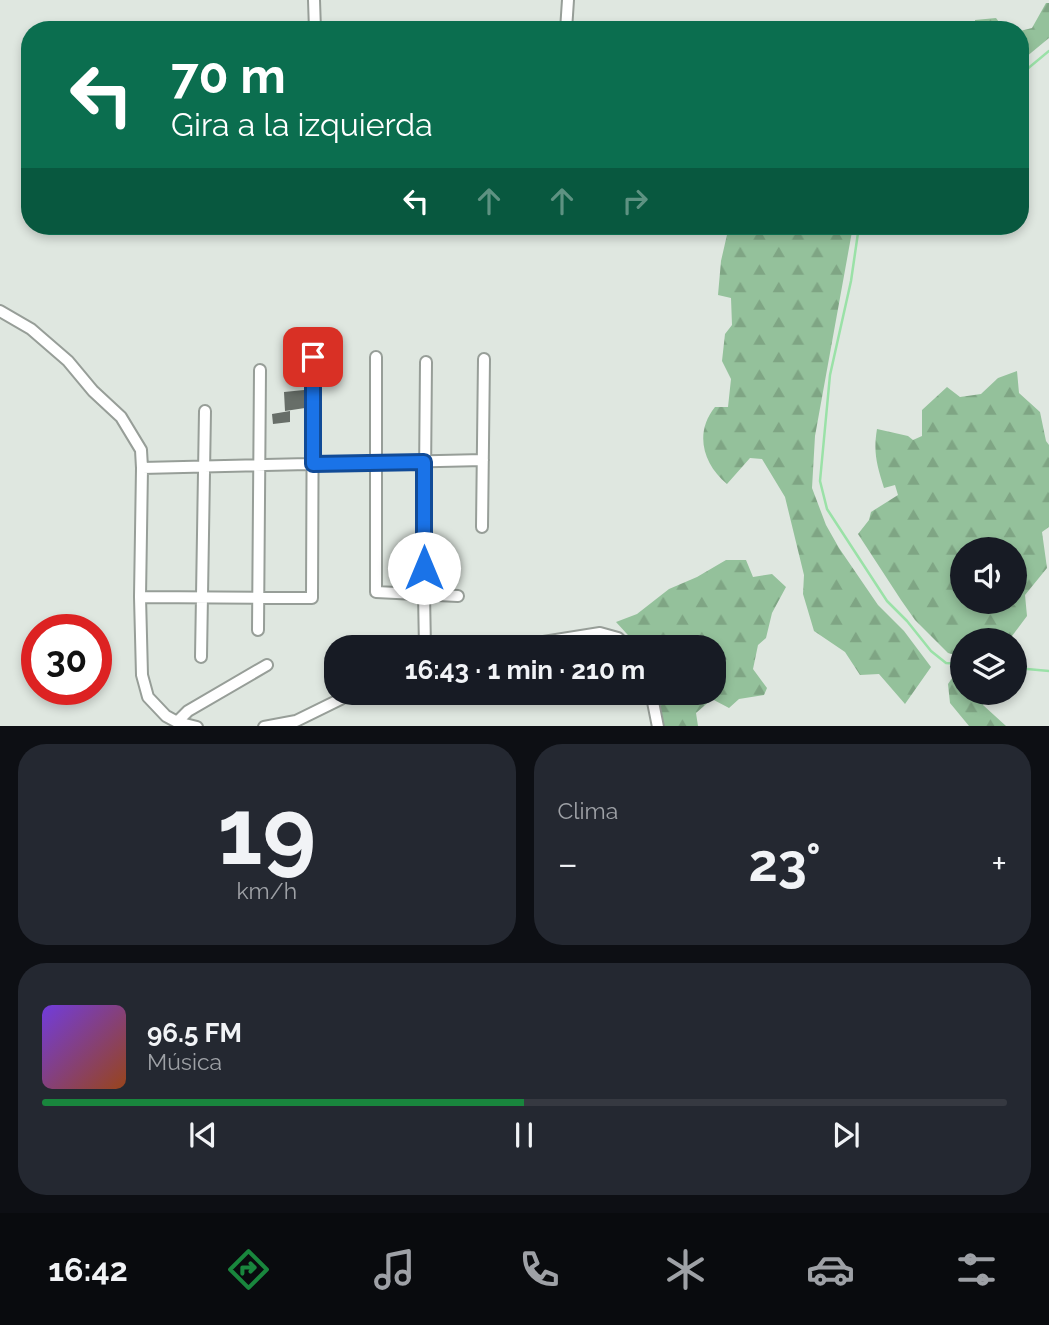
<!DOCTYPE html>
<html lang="es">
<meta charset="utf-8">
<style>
:root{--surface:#171b24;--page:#242831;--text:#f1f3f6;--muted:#9ea1a6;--line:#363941;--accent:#19863d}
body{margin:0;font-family:Raleway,sans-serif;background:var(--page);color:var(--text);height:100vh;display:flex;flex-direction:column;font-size:26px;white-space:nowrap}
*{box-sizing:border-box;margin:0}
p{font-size:23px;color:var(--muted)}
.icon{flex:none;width:38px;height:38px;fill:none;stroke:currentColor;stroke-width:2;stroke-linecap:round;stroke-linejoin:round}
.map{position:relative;height:726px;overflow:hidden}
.sheet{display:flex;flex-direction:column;gap:18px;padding:18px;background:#0d0f14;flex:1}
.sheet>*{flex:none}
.banner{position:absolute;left:21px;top:21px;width:1008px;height:214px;border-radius:28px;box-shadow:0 4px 10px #0003;background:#0b6e4f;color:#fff;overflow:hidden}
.controls{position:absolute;left:950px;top:537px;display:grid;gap:14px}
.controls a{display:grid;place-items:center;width:77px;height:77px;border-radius:50%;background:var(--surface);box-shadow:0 4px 10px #0003;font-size:35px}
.speed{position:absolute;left:21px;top:614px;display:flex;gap:14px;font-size:35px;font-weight:700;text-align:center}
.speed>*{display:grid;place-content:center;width:91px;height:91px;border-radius:50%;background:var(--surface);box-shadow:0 4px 10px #0003;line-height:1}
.speed .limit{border:10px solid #d22;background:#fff;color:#111}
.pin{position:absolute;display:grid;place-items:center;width:60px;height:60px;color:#fff;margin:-30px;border-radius:14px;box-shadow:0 4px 10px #0006}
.me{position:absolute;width:77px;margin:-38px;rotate:0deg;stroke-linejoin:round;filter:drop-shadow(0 0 5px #0008)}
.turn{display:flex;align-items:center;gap:24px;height:147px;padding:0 35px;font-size:32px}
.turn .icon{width:91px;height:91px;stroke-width:2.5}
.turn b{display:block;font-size:49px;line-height:60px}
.lanes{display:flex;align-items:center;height:66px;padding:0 35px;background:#0003;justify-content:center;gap:35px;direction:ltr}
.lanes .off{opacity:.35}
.big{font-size:52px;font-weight:700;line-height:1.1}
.sheet .widget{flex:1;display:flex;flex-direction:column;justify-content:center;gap:10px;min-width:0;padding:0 24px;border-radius:28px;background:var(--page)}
.sheet .dial{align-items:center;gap:0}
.dial b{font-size:91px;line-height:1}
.song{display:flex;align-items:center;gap:21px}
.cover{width:84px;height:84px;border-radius:10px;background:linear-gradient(135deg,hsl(260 70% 55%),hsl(20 70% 35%))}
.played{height:7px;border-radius:4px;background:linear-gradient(90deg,var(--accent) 50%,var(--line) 50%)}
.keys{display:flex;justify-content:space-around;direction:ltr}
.heat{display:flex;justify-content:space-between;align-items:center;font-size:38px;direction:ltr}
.sheet .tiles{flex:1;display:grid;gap:18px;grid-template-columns:1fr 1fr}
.widget:last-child{grid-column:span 2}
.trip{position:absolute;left:324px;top:635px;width:402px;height:70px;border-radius:28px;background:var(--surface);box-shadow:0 4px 10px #0003;font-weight:700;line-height:70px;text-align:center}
.dock{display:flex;height:112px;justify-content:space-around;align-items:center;background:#090b0e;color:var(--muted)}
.dock .icon{width:49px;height:49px}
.dock .current{color:var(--accent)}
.dock b{font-size:32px;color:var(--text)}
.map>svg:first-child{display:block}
.forest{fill:url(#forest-firs);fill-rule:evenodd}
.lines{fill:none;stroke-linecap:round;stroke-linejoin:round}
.stream{stroke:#9ae1a7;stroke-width:2.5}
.building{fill:#676e68}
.minor-casing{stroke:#979e98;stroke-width:14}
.minor{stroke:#fff;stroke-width:10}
.route-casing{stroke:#114b97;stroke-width:18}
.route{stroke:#1a73e8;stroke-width:12}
</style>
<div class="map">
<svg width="1049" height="727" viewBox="0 0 1049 727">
<defs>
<pattern id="forest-firs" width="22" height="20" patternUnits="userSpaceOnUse" patternTransform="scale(1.75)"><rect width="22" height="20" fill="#94c19b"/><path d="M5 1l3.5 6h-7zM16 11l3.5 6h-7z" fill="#7fa584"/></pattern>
</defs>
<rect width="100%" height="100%" fill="#dfe7e0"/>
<path class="forest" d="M1046,3H1049V38L1020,62V31L1032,28Z
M996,18L1005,30H975V20Z
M729,226H853L815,436L812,488L826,525L839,548L878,605L904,631L931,667L905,704L879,674L860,675L845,652L814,631L803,594L804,575L785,497L762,459L750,458L727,484C703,464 694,433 715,407H728L731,379L722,361L725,334L732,325L731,298L718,295L721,261Z
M1017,371L1019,393L1040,412L1046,441L1049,445V527L1042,532L1047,568L1025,595L1027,616L1009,640H962V657L948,653L915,620L901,600L858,534L869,520L871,512L898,495L895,485L884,488C877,465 873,453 877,429L908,436L913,440L922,436V410L947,387L960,397L981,394L998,378ZM962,550H1015V602H962Z
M726,560H746L753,577L772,574L786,587L772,613L766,638L758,645L753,669L767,688L764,695L739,699L729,708L712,699L696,713L698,726H664L660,720L656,694L678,693L685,701L693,693H714V664L724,653L714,643L708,648L652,647L650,645L638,646L616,622L637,614L669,589L697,577Z
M959,668L962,669V693H988L983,705L1006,726H969L950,703L948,684Z"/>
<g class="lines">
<path class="stream" d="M1020,75L1049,51
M859,226L851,281L830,375L820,481L827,509L887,601L907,621L931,651L946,663L962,664
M1015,668L1049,671"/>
</g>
<path class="building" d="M304,390L305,408L285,411L284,392Z
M290,411V422L273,424L272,414Z"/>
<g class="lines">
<defs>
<path id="minor" d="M314,0L315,30
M566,30L568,0
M0,311L31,329L68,361L93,391L121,417L141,450L142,468L140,597L142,675L148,697L166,716L177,722L197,727
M376,357V592L458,596
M142,468L483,460
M482,527L484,359
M140,597L312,598L313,357
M258,630L260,370
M425,648L424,594L426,362
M505,648L600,633L618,638L628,648
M201,657L205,411
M649,693L653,702L658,727
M177,722L188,711L267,665
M264,727L296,721L353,693"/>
</defs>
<use href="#minor" class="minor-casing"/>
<use href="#minor" class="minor"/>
</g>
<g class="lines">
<defs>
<path id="route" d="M313,357V464L424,462V568"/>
</defs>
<use href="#route" class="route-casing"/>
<use href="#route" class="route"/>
</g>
</svg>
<div class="controls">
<a><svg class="icon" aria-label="sound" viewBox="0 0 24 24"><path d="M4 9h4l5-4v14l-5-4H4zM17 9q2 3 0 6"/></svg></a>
<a><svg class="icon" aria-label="layers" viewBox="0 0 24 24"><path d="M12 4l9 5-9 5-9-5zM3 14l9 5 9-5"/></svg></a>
</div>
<div class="speed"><div class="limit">30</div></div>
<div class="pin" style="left:313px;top:357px;background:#d93025"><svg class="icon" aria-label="arrive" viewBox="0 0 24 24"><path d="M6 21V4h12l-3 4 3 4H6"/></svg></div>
<svg class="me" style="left:424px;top:568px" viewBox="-20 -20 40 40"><circle r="19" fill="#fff"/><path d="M0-13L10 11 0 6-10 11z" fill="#1a73e8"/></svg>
<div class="trip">16:43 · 1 min · 210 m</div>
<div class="banner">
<div class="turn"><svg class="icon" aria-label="left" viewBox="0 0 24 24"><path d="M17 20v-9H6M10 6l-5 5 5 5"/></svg><div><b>70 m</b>Gira a la izquierda</div></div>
<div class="lanes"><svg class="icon" aria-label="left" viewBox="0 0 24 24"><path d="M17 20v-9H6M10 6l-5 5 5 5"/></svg><svg class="icon off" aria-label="ahead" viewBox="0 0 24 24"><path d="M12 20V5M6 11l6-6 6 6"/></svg><svg class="icon off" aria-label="ahead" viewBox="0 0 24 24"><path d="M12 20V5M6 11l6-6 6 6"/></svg><svg class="icon off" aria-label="right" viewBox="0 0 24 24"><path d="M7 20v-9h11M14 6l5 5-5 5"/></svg></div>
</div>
</div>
<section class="sheet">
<div class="tiles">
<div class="widget dial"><b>19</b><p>km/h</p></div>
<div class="widget"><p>Clima</p>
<div class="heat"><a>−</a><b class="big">23°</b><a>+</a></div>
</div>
<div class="widget">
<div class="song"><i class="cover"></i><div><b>96.5 FM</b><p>Música</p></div></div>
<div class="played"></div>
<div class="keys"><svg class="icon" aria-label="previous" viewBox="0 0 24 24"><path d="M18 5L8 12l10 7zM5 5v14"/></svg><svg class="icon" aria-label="pause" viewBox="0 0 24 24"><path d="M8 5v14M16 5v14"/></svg><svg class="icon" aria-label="next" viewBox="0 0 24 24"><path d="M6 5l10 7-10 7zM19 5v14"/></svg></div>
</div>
</div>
</section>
<nav class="dock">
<b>16:42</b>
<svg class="icon current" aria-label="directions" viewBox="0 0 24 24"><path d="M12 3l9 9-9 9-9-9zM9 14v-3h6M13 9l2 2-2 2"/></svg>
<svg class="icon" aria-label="music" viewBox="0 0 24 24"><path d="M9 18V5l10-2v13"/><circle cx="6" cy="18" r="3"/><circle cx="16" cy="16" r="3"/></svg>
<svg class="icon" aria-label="phone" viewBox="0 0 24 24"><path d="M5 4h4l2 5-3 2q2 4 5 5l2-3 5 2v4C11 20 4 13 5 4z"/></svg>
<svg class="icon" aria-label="climate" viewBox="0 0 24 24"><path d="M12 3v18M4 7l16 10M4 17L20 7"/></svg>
<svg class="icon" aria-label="car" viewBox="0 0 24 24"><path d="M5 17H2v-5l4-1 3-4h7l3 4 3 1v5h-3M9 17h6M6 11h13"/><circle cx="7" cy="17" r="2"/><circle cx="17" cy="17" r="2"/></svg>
<svg class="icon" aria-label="filters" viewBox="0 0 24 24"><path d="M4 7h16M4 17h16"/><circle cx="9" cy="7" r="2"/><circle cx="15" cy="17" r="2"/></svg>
</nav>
